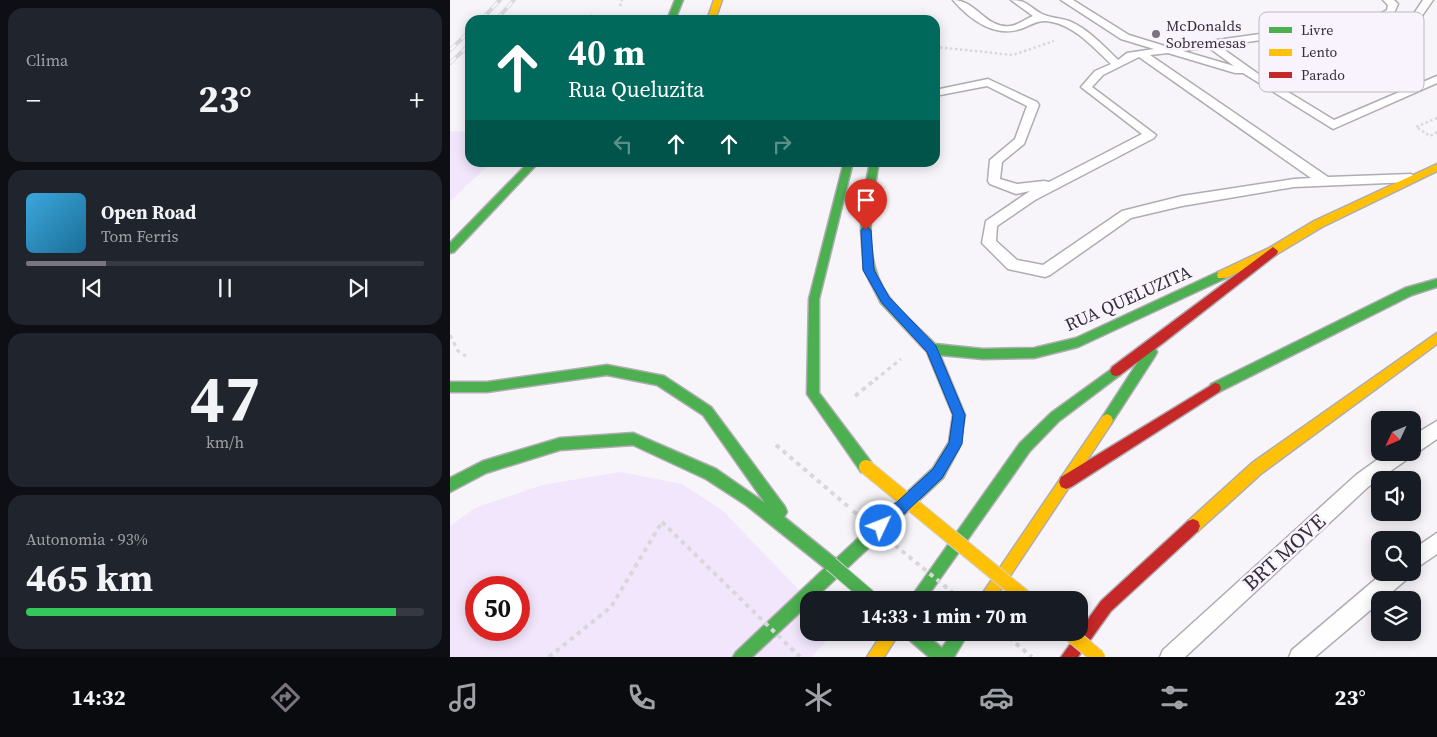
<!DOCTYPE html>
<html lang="pt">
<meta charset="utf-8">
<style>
:root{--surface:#171b24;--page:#20242c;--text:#f1f3f6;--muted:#9ea1a6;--line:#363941;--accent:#79747d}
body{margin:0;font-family:"Source Serif 4",serif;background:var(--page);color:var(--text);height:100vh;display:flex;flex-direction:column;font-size:19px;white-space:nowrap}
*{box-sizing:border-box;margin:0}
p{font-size:16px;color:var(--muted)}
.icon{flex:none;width:28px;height:28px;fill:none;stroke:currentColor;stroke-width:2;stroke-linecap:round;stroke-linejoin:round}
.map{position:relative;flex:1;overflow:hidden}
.side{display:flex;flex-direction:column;gap:8px;padding:8px;background:#0d0f14;width:450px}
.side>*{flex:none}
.guide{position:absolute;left:15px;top:15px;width:475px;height:152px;border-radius:15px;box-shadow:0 2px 12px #0003;background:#00695c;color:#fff;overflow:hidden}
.needle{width:32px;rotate:226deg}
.tools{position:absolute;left:921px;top:411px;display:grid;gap:10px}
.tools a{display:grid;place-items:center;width:50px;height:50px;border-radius:10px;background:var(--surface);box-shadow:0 2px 12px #0003;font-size:25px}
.speed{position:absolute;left:15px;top:576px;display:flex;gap:10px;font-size:25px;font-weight:700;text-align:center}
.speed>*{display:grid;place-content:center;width:65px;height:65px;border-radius:50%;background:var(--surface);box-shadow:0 2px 12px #0003;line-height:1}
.speed .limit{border:8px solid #d22;background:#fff;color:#111}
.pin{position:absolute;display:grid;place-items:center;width:42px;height:42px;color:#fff;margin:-51px -21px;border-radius:50% 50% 50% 0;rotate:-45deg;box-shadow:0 0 5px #0007}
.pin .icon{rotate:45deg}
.me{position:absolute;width:55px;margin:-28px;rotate:47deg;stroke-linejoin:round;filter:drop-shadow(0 0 4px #0008)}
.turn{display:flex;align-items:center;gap:18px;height:105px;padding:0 20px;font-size:22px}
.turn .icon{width:65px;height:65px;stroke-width:2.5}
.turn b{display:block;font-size:35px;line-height:42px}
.lanes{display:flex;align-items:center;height:48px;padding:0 20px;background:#0003;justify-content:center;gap:25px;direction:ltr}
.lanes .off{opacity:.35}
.big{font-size:38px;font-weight:700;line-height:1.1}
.side .tile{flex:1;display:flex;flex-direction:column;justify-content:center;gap:8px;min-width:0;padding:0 18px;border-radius:15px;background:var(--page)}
.side .dial{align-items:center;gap:0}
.dial b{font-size:65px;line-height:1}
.song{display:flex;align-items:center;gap:15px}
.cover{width:60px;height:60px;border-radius:8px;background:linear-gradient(135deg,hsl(200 70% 55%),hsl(200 70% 35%))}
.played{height:5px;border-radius:2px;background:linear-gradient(90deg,var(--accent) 20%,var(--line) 20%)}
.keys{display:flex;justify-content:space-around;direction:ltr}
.heat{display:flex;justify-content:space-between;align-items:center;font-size:28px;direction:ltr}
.charge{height:8px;border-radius:4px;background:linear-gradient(90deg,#34c759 93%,var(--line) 0)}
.trip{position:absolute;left:350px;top:591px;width:288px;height:50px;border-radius:15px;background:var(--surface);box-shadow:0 2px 12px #0003;font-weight:700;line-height:50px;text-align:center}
.tab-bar{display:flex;height:80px;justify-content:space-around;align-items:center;background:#090b0e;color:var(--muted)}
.tab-bar .icon{width:35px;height:35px}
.tab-bar .selected{color:var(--accent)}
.tab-bar b{font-size:22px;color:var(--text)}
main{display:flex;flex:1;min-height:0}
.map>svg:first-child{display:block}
.green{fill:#f1e6fb;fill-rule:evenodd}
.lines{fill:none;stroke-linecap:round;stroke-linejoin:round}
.lane-casing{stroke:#afacb2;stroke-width:3}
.fast-casing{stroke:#afacb2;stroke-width:3}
.slow-casing{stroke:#afacb2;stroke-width:3}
.jam-casing{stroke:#afacb2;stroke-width:3}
.path-far2{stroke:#d9d7da;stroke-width:2.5;stroke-dasharray:2.5 2.5;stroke-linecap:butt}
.path-far1{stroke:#d9d7da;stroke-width:3;stroke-dasharray:4 4;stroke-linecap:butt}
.path{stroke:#d9d7da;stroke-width:4;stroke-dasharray:4.5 4.5;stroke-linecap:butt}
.lane{fill:#fefefe;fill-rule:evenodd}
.fast{fill:#4caf50;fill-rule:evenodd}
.slow{fill:#ffc107;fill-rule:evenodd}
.jam{fill:#c62828;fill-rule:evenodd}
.rail-casing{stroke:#d9d8db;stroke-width:4}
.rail{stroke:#f8f3fc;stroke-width:2.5;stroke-dasharray:8;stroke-linecap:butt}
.fast-bridge-casing{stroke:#d4d1d6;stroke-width:16;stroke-linecap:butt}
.slow-bridge-casing{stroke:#d4d1d6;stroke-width:16;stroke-linecap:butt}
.path-bridge{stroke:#d9d7da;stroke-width:4;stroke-dasharray:4.5 4.5;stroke-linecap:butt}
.fast-bridge{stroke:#4caf50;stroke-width:14}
.slow-bridge{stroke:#ffc107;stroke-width:14}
.route{fill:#1a73e8;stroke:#114b97}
.poi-dot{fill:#79747d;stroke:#f8f3fc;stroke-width:2}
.labels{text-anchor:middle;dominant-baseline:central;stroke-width:5;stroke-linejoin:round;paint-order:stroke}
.far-poi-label{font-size:15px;fill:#342f39;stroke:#f8f3fc;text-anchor:start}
.street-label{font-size:18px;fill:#342f39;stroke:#f8f3fc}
.near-street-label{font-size:21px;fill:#342f39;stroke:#f8f3fc}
.key{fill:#f8f3fc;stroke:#bdb8c2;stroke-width:1}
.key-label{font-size:14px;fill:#342f39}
</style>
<main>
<section class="side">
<div class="tile"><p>Clima</p>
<div class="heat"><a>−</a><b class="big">23°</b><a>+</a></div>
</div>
<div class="tile">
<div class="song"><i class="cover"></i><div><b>Open Road</b><p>Tom Ferris</p></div></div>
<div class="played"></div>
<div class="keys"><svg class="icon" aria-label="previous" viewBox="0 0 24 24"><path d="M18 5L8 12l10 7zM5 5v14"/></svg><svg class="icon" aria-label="pause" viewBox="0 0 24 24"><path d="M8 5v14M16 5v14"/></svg><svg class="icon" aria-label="next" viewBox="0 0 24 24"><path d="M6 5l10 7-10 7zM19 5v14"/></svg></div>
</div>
<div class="tile dial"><b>47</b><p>km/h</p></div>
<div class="tile"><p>Autonomia · 93%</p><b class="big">465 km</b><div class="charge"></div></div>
</section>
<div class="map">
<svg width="987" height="657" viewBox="0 0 987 657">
<rect width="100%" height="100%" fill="#f8f5fa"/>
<path class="green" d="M0,131L20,132V162L41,163L0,201Z
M171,472L232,484L272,510L359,600V632L383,633L362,657H0V526L25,508L92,485ZM26,588H69V630H26Z"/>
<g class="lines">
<defs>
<path id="lane" d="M503,0C526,0 536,29 560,26C569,25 575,19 583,16L561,0C577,0 579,7 592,14C600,18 611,18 619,21C638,29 653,45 668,60L677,53L704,49L671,39L611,0H623L679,35L718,47L922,18L937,10L938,5L933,0H944L948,4L944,13L936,18H961L973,0H983L967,23L964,24H925L769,46L807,73L884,120L987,76V83L883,129L793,73H785L718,53L700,55L878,177L961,174L967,178L961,182L844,187L732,206L681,218L600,275L595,277L558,269L532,243L536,221L580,191L566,194L540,184L538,181L540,160L565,139L577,106L537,86L485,96V90L538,79L587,102L589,105L574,144L552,162L550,179L567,184L594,181L599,182L692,134L631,87L645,71L661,64C644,48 626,27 602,22C589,19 584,24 573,28C546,39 520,20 503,0ZM758,47L784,66L733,51ZM689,57L861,178L844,179L732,196L672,211L593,265L567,260L546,241L547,226L585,200L704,138L706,135L642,87L653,75Z
M987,421V439L968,452L961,454L959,458L918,487L735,657H710L713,650L906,475L938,452H962V436Z
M987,533V554L962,571V550Z
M934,572H959L957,579L865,657H839L842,650Z"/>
<path id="fast" d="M225,0H233L225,20H217Z
M79,162H89L4,252L0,253V243Z
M394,162H403L369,299V393L421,462L423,467L421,472L416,473L411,472L357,394L359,299Z
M420,162H429C421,205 411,260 439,297C452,314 470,329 485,344L533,349L584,348L626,338L768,272H776L777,275L776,278L628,347L584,358L533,359L490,355L515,415L509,448L493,478L363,600H359V604L302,657H283L286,652L375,568L296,505L256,479L183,445L110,450L36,473L0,492V478L33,461L110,438L183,433L266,469L315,503L253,415L207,385L157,375L37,392H0V382H37L157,365L214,376L261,407L335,507L337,512L334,517L386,559L483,468L499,442L503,415L477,352L431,303L414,270L411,230L413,198Z
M987,279V287L962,295L769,392L765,393L761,392L759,388L761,384L955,288Z
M701,347L705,348L707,352L705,356L661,424L657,426L653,424L651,420L653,416L697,348Z
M666,366L670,367L672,371L670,375L609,421L580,451L475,600H459L570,443L601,413Z
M454,632H473L492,648L503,632H519L504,657H479L456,637Z"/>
<path id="slow" d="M264,0H272L265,20H257Z
M987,164V171L872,227L827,254L776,278H768L767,275L768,272L819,248L864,221Z
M987,333V344L812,473L748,531L743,533L738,531L736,526L738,521L802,463Z
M657,414L661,416L663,420L661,424L544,600H528L653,416Z
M433,632H450L434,657H417Z"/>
<path id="jam" d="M823,247L828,251L827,254L713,343L670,375L666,376L662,375L660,371L662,367Z
M765,383L769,384L771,388L769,392L621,487L616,489L611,487L609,482L611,477Z
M743,519L748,521L750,526L748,531L661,611L628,657H611L651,601L738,521Z"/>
</defs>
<use href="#lane" class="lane-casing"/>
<use href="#fast" class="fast-casing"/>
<use href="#slow" class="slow-casing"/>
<use href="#jam" class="jam-casing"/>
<path class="path-far2" d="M170,6L172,0
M141,15L147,20
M485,47L563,55L604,41
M987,118L966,127L980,136L987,132"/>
<path class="path-far1" d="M0,335L8,351L16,356
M425,380L451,359"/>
<path class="path" d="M405,396L427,378
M326,445L401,509
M552,632L582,657
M99,657L161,607L212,522"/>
<use href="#lane" class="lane"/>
<use href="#fast" class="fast"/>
<use href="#slow" class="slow"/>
<use href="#jam" class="jam"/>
<defs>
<path id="rail" d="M31,20L50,0
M46,20L64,0
M0,50L20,31
M0,63L20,44"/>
</defs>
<use href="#rail" class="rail-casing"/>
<use href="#rail" class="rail"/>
<defs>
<path id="fast-bridge" d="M381,564L423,600"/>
<path id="slow-bridge" d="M416,467L578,600
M618,632L648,657"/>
</defs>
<use href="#fast-bridge" class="fast-bridge-casing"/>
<use href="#slow-bridge" class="slow-bridge-casing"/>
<path class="path-bridge" d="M403,511L512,600
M212,522L350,657"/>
<use href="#fast-bridge" class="fast-bridge"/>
<use href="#slow-bridge" class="slow-bridge"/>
</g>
<path class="route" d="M416,226L421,230L424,270L439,297L486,346L515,415L512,444L492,478L436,531L431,533L426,531L424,526L426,521L483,469L499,443L503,415L477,352L432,303L413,270L411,230Z"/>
<circle class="poi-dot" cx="706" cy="34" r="5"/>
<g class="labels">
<g class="far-poi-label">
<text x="716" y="25">McDonalds<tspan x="716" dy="17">Sobremesas</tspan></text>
</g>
<g class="street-label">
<text transform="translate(678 298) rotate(-24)">RUA QUELUZITA</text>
</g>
<g class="near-street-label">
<text transform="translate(834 552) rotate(-42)">BRT MOVE</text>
</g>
</g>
<rect x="809" y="12" width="165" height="80" rx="8" class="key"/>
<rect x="819" y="27" width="23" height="6" fill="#4caf50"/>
<rect x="819" y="49" width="23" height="7" fill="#ffc107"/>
<rect x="819" y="72" width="23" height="6" fill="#c62828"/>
<g class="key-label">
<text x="851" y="35">Livre</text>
<text x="851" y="57">Lento</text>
<text x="851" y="80">Parado</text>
</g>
</svg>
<div class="tools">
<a><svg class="needle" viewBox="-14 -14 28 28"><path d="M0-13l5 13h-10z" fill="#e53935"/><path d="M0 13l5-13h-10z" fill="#9ea1a6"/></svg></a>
<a><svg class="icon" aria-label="sound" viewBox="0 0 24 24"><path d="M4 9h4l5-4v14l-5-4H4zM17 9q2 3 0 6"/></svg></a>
<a><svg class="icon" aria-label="search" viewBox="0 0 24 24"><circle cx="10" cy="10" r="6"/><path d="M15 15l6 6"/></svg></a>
<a><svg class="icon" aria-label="layers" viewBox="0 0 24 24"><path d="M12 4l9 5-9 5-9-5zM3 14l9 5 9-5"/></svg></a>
</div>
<div class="speed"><div class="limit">50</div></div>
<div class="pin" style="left:416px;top:230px;background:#d93025"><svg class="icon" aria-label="arrive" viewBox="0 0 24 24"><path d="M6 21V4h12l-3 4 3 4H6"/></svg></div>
<svg class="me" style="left:431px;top:526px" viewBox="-20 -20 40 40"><circle r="17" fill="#1a73e8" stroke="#fff" stroke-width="3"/><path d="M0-11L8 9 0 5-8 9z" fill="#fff"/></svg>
<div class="trip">14:33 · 1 min · 70 m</div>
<div class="guide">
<div class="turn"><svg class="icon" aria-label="ahead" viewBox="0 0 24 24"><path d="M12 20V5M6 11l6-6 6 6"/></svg><div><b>40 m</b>Rua Queluzita</div></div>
<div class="lanes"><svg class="icon off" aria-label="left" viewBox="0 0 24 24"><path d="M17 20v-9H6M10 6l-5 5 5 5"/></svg><svg class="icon" aria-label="ahead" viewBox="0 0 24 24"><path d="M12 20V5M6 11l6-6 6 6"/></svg><svg class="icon" aria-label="ahead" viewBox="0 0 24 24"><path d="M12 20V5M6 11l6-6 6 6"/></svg><svg class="icon off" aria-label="right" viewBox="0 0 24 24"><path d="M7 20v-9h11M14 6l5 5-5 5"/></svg></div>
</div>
</div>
</main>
<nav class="tab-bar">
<b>14:32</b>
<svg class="icon selected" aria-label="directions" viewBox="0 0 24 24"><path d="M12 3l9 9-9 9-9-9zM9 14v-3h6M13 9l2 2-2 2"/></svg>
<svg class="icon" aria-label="music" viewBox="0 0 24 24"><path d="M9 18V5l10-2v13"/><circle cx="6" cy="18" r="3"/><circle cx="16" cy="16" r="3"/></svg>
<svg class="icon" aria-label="phone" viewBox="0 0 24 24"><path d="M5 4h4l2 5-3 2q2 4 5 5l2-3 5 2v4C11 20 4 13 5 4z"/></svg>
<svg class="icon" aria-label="climate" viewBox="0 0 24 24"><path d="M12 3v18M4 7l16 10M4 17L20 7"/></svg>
<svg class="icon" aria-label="car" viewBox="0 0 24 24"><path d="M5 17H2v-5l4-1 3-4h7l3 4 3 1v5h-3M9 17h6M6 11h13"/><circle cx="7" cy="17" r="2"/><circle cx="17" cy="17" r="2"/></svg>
<svg class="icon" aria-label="filters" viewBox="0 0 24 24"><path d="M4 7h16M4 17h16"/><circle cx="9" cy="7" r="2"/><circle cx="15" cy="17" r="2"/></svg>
<b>23°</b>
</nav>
